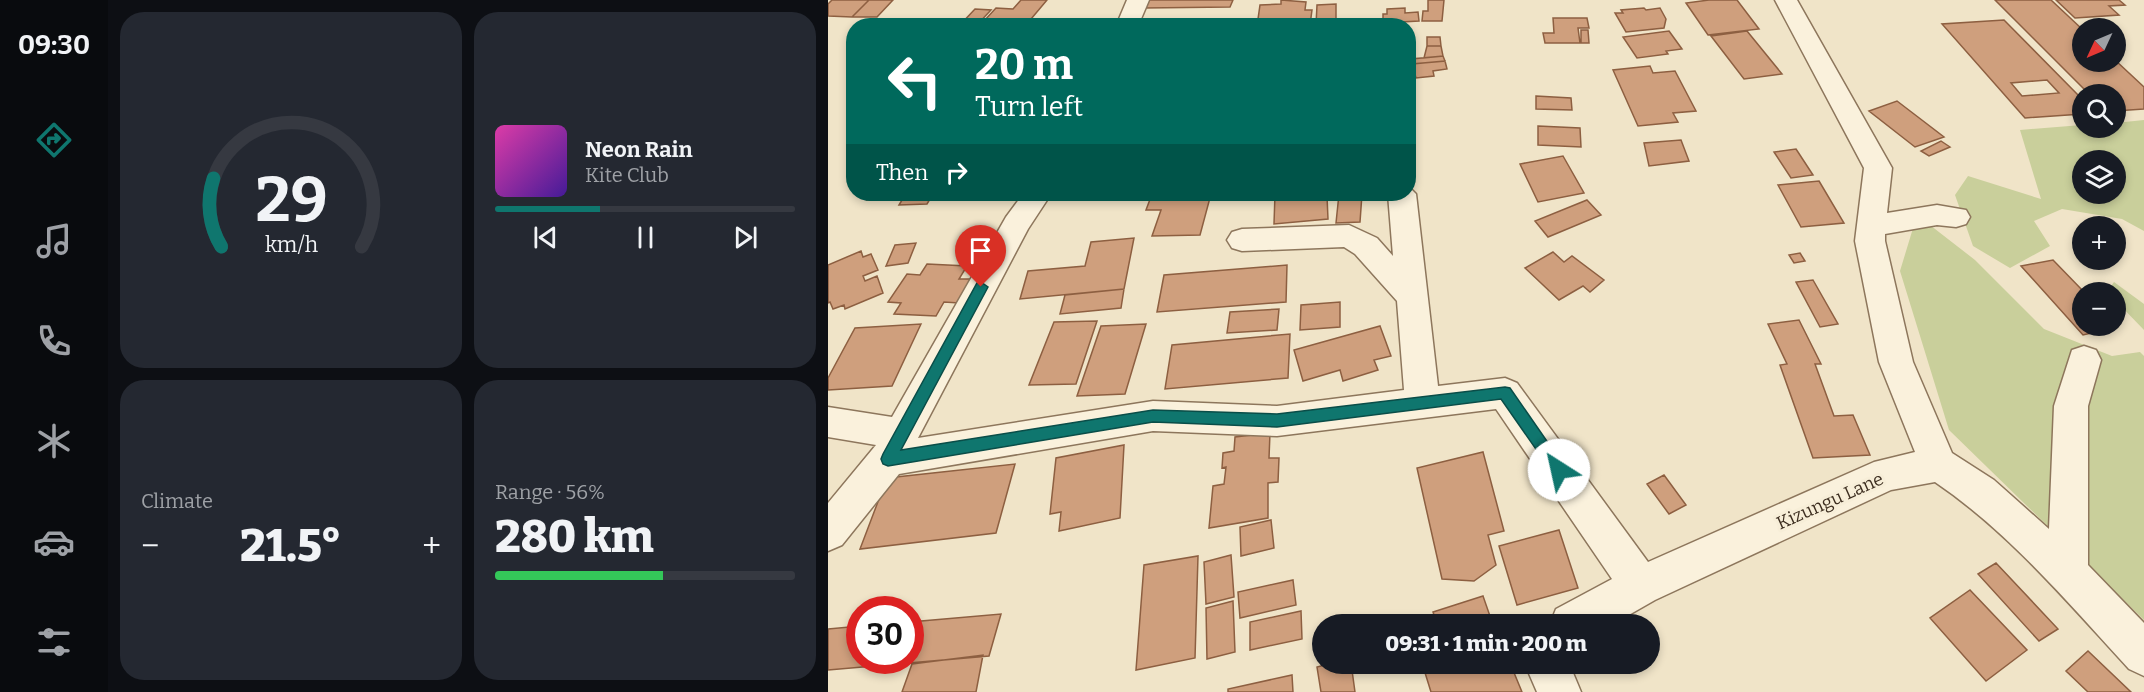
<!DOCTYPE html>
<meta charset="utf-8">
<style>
:root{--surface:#171b24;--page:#242831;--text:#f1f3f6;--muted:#9ea1a6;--line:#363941;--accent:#0f766e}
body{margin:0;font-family:Bitter,serif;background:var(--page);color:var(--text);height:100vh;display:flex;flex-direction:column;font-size:22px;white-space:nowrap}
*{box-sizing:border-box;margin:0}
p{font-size:20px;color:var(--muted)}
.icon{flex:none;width:33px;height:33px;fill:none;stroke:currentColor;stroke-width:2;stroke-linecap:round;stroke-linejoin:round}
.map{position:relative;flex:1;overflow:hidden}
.details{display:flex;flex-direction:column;gap:12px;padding:12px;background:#0d0f14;width:720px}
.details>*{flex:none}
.hud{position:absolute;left:18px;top:18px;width:570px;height:183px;border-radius:24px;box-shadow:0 3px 9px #0003;background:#00695c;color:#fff;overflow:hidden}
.needle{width:39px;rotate:226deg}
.fabs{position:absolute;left:1244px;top:18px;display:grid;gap:12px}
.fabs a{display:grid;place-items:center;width:54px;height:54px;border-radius:50%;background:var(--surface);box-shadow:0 3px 9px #0003;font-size:30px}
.speed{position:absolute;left:18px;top:596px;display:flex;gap:12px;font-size:30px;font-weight:700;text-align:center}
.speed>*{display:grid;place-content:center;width:78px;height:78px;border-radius:50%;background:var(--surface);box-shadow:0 3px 9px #0003;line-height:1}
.speed .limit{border:9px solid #d22;background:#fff;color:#111}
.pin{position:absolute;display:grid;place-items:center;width:51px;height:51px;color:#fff;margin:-62px -26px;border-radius:50% 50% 50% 0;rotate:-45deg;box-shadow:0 0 6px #0007}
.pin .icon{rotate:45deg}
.me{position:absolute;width:66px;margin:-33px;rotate:325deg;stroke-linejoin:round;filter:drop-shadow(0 0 4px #0008)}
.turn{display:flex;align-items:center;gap:21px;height:126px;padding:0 30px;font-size:27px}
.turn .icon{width:78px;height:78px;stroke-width:2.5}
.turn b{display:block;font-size:42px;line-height:51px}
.then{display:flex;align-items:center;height:57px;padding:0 30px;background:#0003;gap:12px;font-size:22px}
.big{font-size:45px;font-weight:800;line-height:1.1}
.details .tile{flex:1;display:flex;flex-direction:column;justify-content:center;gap:9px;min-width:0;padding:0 21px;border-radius:24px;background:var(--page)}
.details .dial{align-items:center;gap:0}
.dial svg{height:156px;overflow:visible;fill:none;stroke:var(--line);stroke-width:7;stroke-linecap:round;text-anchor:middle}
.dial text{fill:var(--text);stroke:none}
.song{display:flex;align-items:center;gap:18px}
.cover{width:72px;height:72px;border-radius:9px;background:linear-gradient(135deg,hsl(320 70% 55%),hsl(260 70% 35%))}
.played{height:6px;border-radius:3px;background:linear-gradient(90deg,var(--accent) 35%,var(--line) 35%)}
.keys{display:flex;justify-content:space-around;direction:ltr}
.heat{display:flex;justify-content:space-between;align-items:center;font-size:33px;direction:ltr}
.charge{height:9px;border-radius:4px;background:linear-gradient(90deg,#34c759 56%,var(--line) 0)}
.details .tiles{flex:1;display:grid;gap:12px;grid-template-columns:repeat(2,1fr)}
.trip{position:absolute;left:484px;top:614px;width:348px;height:60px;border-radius:30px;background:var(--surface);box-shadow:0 3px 9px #0003;font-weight:800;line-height:60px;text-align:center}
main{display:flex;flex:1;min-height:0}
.tab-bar{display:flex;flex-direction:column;width:108px;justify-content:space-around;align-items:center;background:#090b0e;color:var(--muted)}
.tab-bar .icon{width:42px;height:42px}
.tab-bar .selected{color:var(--accent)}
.tab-bar b{font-size:27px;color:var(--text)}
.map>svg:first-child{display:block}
.green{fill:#c9cf9b;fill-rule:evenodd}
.building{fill:#cf9f7d;stroke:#8d5f41;stroke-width:1.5;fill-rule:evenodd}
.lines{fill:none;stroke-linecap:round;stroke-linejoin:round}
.minor-casing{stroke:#8d765c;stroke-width:3}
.minor{fill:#faf1dc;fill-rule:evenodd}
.route{fill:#0f766e;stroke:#0a4d48;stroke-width:1.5}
.labels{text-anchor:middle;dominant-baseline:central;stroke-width:6;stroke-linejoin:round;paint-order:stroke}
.street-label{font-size:18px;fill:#3d2e20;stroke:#f7eed8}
</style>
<main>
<nav class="tab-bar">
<b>09:30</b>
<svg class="icon selected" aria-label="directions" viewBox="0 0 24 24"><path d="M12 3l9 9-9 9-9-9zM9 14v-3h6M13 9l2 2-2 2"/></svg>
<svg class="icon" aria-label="music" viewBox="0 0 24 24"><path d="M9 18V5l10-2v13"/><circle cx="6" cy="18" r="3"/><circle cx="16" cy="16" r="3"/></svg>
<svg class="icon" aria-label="phone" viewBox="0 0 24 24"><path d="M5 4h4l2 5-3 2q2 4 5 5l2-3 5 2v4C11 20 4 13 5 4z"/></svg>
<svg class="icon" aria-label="climate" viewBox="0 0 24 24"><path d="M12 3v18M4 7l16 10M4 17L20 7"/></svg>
<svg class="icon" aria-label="car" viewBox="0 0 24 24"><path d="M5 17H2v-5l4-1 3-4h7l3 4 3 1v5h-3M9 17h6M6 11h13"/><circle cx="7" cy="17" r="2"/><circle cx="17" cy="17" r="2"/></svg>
<svg class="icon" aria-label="filters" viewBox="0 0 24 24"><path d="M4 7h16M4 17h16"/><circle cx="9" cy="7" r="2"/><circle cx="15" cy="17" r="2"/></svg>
</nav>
<section class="details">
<div class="tiles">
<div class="tile dial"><svg viewBox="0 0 100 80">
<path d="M14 69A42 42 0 1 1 86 69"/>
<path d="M14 69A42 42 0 0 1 10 34" stroke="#0f766e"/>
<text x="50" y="56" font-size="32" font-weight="700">29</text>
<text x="50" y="72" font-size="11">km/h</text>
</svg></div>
<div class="tile">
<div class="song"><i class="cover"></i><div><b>Neon Rain</b><p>Kite Club</p></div></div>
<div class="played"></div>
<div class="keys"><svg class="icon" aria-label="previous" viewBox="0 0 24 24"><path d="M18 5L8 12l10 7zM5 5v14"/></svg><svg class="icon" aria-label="pause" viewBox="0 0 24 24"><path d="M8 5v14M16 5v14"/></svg><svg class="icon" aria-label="next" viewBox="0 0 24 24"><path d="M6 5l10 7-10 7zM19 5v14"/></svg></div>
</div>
<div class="tile"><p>Climate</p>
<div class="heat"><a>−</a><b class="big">21.5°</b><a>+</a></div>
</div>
<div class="tile"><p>Range · 56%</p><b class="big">280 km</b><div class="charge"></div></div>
</div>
</section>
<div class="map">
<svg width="1316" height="692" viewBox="0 0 1316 692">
<rect width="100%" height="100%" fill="#f0e4c8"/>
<path class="green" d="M1316,120V231L1294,219L1234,209L1206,221L1222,246L1182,268L1145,246L1127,195L1140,176L1213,199L1192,130L1254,125V128H1287V123ZM1254,160H1287V194H1254Z
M1089,215L1147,260L1216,329L1284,356L1312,352L1316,356V620L1121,430L1072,271Z
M1286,282L1316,304V330L1287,300V292H1279Z"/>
<path class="building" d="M4,0H41L24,17L0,16V4Z
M41,0H65L49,17H24Z
M193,0H219L198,25L155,22L168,8L185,9Z
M320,0H405L402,7L316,8Z
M453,0L478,2L477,10H484L482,25L429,26L432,5L453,4Z
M600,0H616L614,21H594L595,11H600Z
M881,0H909L931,29L880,35L858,3Z
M1167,0H1223L1254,29V62L1287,60L1316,87V109L1287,111V94H1261Z
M1228,0H1291L1297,5L1281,6L1291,15L1247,18Z
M508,4V23L488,25L489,5Z
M577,8V13L590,12L591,21L555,23V14H559V9Z
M816,8L818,10L832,8L838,19L836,28L798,32L787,13H795L793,10Z
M147,9L163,10L148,26H131Z
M725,18H759L761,28H750L752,43H717L715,33H726Z
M1176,20L1254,99V114L1197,118L1114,24ZM1219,80L1231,93L1194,96L1183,83Z
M753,30H760L761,43H753Z
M841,31L854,49L838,51L840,54L809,58L795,37Z
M919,31L954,74L916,79L883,36Z
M599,37H612L613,46H599Z
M599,46H613L615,56L596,58Z
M615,56L617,61L584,64L583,59Z
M617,61L619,69L605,71L606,76L588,78L584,64Z
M822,66L825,73L847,71L868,111L845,113L850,122L810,126L785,70Z
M708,96L743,98L744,110L708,109Z
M1069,101L1116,137L1087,147L1041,111Z
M710,126L752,128L753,147L710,145Z
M853,140L861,161L821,166L816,143Z
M1113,141L1122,147L1101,156L1093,151Z
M968,149L985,175L963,178L946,152Z
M735,156L756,193L710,202L692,164Z
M991,181L1016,223L973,227L950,185Z
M43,194H105L39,200Z
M105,194L99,204L71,205L77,195Z
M324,194H383L372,235L324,236L333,210H318Z
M447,194L499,196L500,219L446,224Z
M511,194H534L532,222L508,223Z
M759,200L773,215L720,237L707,221Z
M306,238L296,289L192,299L200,271L257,266L263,242Z
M88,243L80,263L58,266L67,245Z
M33,251L35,257L43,254L50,270L35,276L37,281L49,276L55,293L17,309L16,305L5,309L2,302L0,303V265Z
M725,252L736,262L744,256L776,280L762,292L755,286L731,300L697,268Z
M972,253L977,261L966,263L961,255Z
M1225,260L1256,292H1254V326L1287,325L1289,327L1255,335L1193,266Z
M99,264L139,266L131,279H145L131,303L116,302L108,316L66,314L73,303L60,302L79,274L92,275Z
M459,265L458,302L329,312L336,275Z
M985,280L1010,324L992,327L968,282Z
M296,289L293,308L232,314L237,295Z
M512,302V327L472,330L473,305Z
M451,309L449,330L399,333L402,312Z
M971,320L993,364H987L1006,416L1025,415L1042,455L985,458L952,365L959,364L940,324Z
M269,321L248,384L201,385L226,322Z
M93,324L64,386L0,390V378L27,328Z
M318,324L297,394L249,396L273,326Z
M552,326L563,356L546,360L550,370L515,381L512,370L475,381L466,350Z
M462,334L460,378L337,389L344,345Z
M442,433L441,458H451L450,482L440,483V518L381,528L385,486L396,484L398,467L394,468L395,453L406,451L407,437Z
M296,445L292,518L231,531L233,512L222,514L228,458Z
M655,452L676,531L660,535L668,565L646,581L614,579L589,468Z
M187,464L168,533L32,549L59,478Z
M836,475L858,505L841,514L819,484Z
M443,520L446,548L413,556L412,527Z
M731,530L750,588L689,605L671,546Z
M403,555L406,597L378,604L376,562Z
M370,556L367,658L308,670L316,565Z
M1168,563L1230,629L1211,641L1150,574Z
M465,580L468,605L412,618L410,592Z
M1142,590L1199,650L1158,681L1102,618Z
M655,596L663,619L649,624H609L605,612Z
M405,601L407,652L379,659L378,608Z
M473,611L474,639L422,650V622Z
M173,614L161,656L0,670V629L32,626V660H82V622Z
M1260,651L1303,692H1260L1238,671Z
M155,655L148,692H74L84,664Z
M504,663H523L527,692H493L489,667Z
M594,663H682L694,692H603Z
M464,675L465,692H400V689Z"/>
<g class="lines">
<defs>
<path id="minor" d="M299,0H321L310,26H288Z
M947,0H969L1064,168L1059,213L1109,205L1138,210L1142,217L1138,224L1128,227L1109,225L1057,234V241L1085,362L1124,453L1166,480L1221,529L1226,406L1244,350L1256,346L1268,350L1273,360L1260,406V565L1316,623V676L1301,669C1241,604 1181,532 1107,482L1063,490L827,600L785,624H722L728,609L784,579L668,409L449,436L325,431L71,474L14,545L0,551V503L48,445L0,437V407L64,417L178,217L195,194H223L200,229L90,438L325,401L449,406L576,390L569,301L527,254L516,247L414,251L404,248L399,240L404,232L414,229L521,225L549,238L565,256L560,194H580V186L588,194L610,386L677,378L689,383L820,562L1046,462L1087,452L1051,362L1027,241L1036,168Z
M700,663H744L743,668L753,692H709L699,669Z"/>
</defs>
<use href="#minor" class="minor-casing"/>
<use href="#minor" class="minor"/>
</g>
<path class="route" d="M153,282L160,287L73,450L325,410L449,414L677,387L682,388L739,470L737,475H726L673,399L449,427L325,422L60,466L55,464L53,459L55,454L149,283Z"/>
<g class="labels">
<g class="street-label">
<text transform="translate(1002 501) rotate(-24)">Kizungu Lane</text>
</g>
</g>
</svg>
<div class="fabs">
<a><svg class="needle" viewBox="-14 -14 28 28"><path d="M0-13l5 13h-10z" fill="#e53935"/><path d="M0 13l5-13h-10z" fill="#9ea1a6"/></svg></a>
<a><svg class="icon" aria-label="search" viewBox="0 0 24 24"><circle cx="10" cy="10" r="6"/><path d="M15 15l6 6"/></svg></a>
<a><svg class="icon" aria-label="layers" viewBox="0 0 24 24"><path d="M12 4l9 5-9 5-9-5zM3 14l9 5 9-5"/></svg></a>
<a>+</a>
<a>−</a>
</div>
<div class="speed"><div class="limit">30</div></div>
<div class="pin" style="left:153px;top:287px;background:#d93025"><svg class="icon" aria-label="arrive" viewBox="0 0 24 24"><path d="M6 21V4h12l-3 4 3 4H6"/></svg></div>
<svg class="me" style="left:731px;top:470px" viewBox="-20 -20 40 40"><circle r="19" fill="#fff"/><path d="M0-13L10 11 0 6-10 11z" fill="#0f766e"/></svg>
<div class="trip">09:31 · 1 min · 200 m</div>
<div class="hud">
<div class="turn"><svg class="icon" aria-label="left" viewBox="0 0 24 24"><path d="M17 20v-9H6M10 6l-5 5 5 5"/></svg><div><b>20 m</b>Turn left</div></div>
<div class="then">Then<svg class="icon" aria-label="right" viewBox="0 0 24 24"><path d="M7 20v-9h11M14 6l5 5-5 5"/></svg></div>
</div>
</div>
</main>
